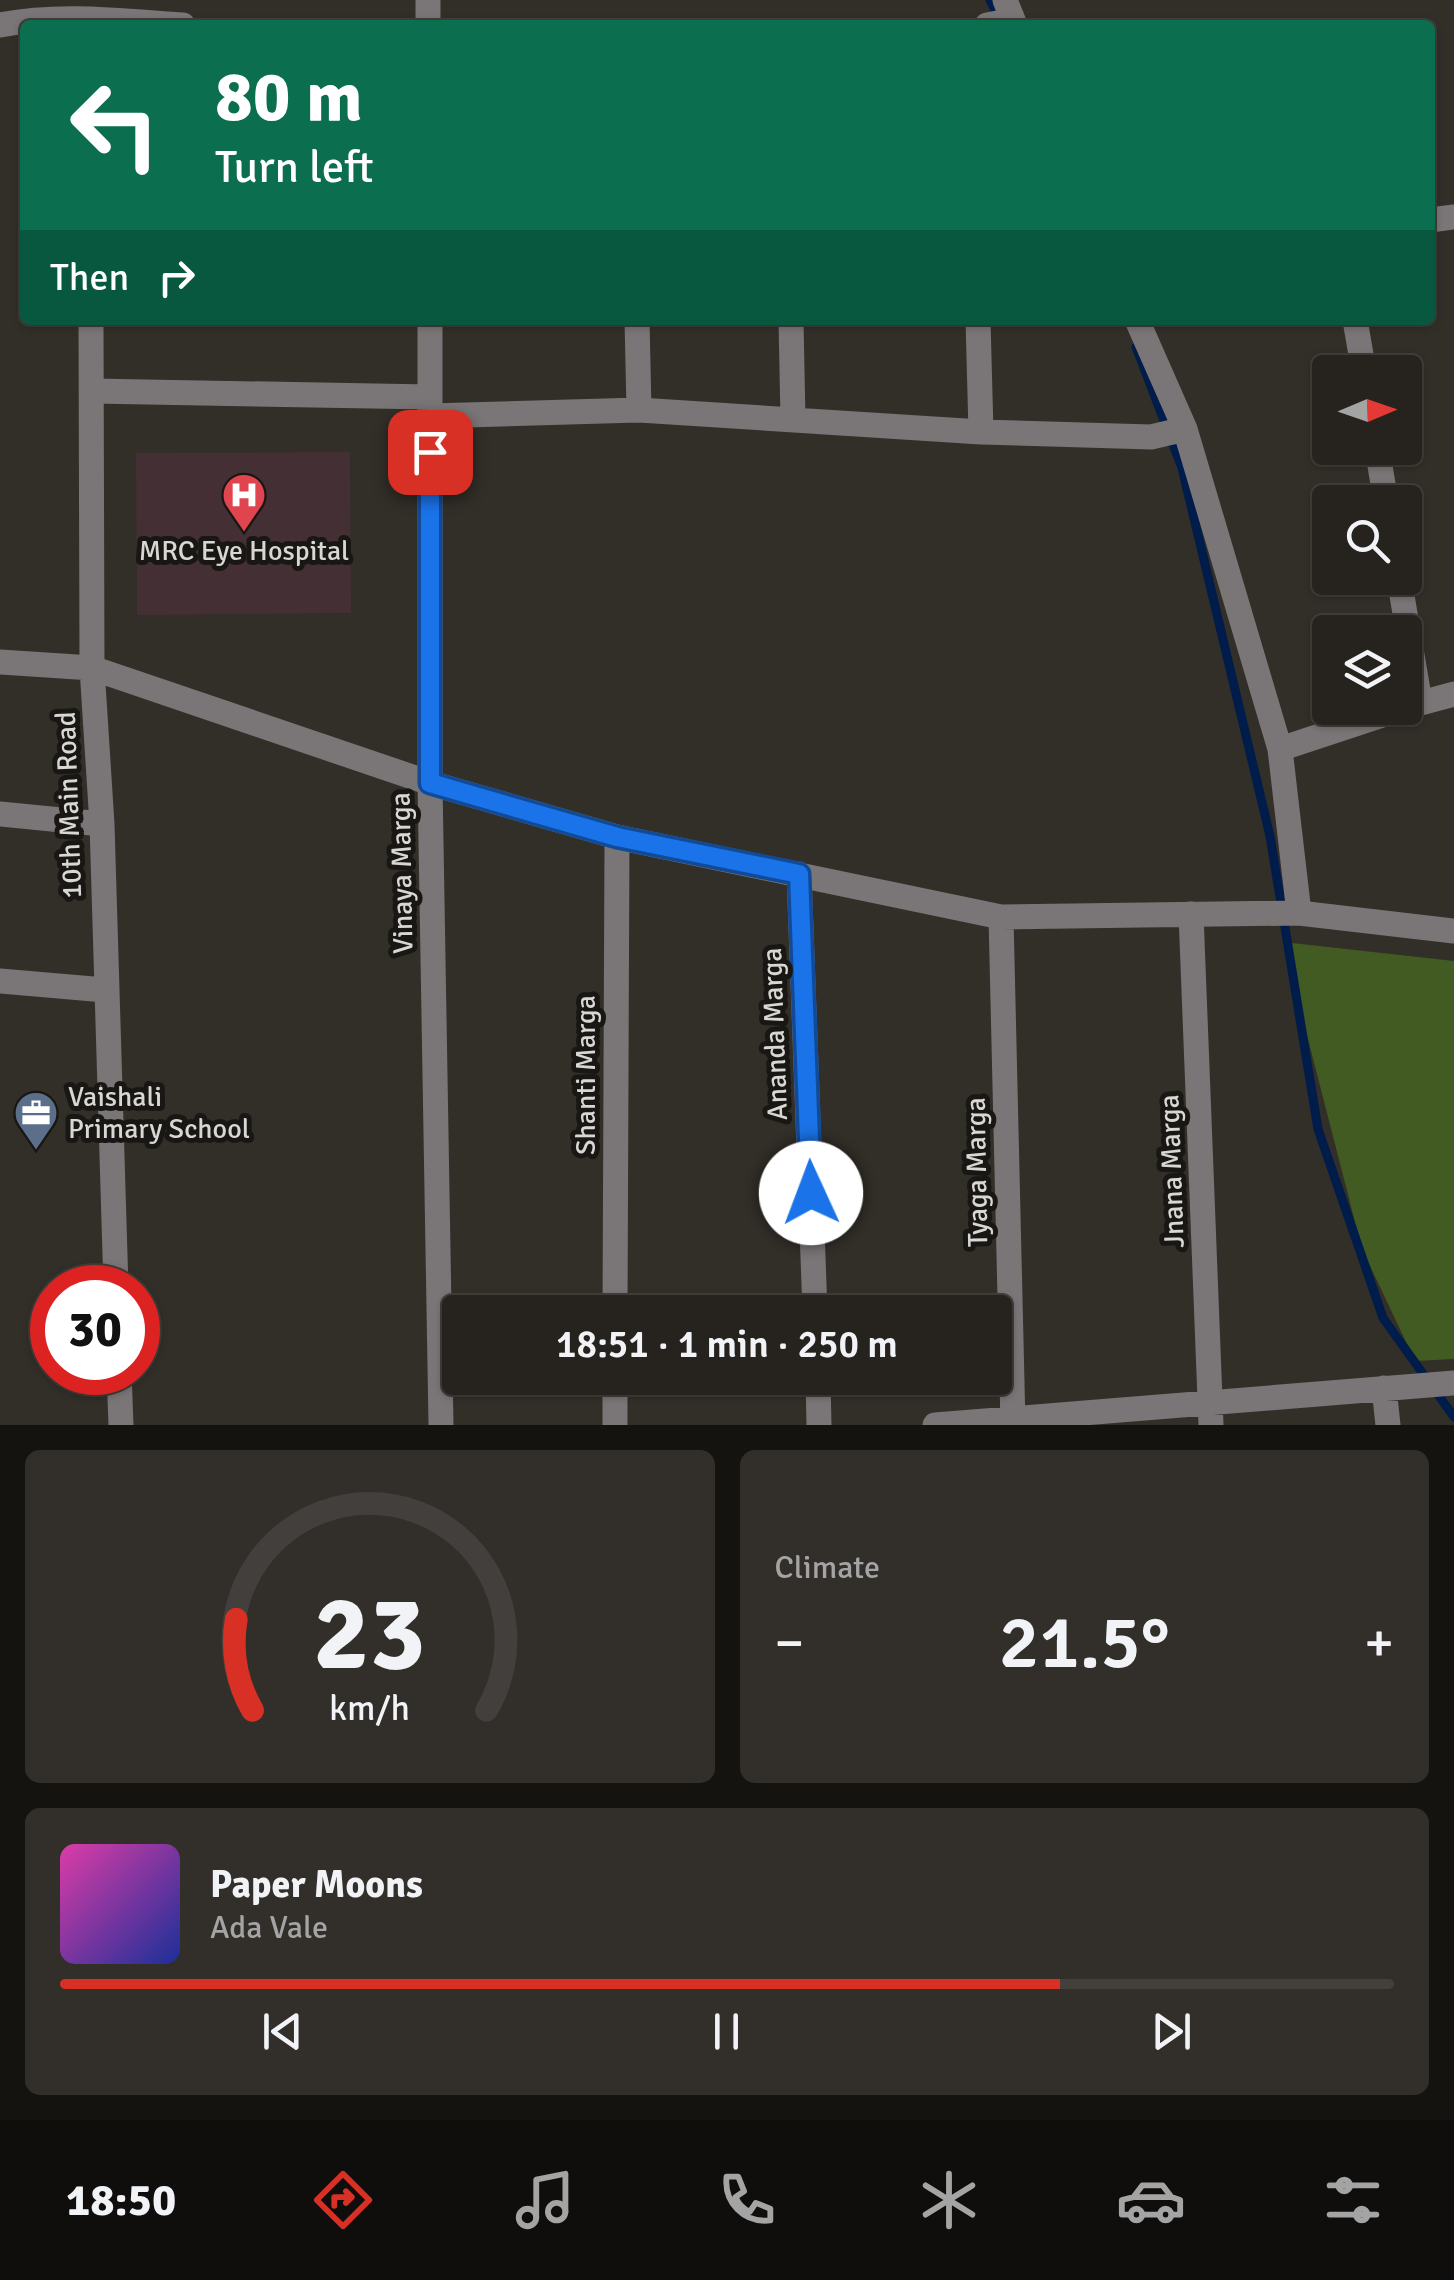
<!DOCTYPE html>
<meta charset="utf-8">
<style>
:root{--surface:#26221e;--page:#322f2b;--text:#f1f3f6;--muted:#a4a4a4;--line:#423f3c;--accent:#d93025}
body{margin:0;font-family:Signika,sans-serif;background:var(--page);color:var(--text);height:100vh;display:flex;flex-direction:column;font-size:38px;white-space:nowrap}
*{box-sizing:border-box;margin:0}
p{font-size:32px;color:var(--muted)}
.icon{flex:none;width:55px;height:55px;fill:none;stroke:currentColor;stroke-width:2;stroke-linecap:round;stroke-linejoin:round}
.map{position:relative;height:1425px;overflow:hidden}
.sheet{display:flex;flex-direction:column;gap:25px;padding:25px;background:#151310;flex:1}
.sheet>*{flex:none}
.top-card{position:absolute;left:20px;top:20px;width:1415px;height:305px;border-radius:10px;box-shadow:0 2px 8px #0004,0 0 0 2px var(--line);background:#0b6e4f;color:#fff;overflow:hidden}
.needle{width:65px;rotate:88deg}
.controls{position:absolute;left:1312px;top:355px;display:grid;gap:20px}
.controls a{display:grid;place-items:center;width:110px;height:110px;border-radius:10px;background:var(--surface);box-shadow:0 2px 8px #0004,0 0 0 2px var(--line);font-size:50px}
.speed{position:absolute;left:30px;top:1265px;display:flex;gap:20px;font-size:50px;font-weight:700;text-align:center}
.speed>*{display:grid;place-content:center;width:130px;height:130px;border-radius:50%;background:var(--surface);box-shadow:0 2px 8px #0004,0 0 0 2px var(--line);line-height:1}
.speed .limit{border:15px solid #d22;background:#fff;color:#111}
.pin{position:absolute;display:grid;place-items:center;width:85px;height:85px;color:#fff;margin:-42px;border-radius:20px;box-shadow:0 5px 15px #0006}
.me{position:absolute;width:110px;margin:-55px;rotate:358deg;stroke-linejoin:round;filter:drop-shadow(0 0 8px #0008)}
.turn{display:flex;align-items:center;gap:35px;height:210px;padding:0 30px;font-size:45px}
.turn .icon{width:130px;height:130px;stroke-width:2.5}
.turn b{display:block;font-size:70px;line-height:85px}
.then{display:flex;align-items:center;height:95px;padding:0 30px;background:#0003;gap:20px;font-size:38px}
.big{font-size:75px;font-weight:600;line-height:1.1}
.sheet .tile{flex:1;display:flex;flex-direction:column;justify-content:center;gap:15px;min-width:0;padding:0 35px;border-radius:15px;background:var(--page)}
.sheet .dial{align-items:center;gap:0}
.dial svg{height:260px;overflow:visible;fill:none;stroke:var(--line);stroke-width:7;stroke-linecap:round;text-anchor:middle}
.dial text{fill:var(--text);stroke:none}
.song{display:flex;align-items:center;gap:30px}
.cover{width:120px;height:120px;border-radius:15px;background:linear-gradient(135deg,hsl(320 70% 55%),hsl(230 70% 35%))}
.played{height:10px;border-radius:5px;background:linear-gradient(90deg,var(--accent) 75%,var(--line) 75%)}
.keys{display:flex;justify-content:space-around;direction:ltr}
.heat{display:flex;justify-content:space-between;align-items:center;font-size:55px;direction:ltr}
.sheet .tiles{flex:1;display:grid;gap:25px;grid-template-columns:1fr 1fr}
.tile:last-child{grid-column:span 2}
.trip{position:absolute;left:442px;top:1295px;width:570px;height:100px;border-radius:10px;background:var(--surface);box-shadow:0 2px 8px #0004,0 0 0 2px var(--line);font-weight:600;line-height:100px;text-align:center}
.tab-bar{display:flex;height:160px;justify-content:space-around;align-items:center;background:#0f0e0c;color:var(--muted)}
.tab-bar .icon{width:70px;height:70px}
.tab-bar .on{color:var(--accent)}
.tab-bar b{font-size:45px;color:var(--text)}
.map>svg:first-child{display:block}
.medical{fill:#443034}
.green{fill:#425b22}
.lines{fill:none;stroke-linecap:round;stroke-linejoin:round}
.stream{stroke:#001c4b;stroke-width:9}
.minor{stroke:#7a7576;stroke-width:25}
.route-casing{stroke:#114b97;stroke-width:25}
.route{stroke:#1a73e8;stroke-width:18}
.labels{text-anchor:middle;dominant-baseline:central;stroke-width:10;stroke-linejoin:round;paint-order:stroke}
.poi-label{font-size:28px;fill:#d9d7d3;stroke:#191714}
.street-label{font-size:28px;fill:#d9d7d3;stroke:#191714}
</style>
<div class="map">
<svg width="1454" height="1425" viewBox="0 0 1454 1425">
<rect width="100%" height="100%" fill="#322e28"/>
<path class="medical" d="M350,452L351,613L137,615L136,453Z"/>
<path class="green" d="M1283,942L1454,961V1359L1415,1361L1362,1249Z"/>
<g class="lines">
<path class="stream" d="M990,0L999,18
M1136,347L1182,468L1270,836L1318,1129L1383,1318L1454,1417"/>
<path class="minor" d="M1005,0L1015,25
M0,25C59,13 123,21 183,25
M428,25V0
M987,25L1013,20
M1430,220L1454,217
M91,320L92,668L102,824L116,1288
M430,320V783L441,1425
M637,320L639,410
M791,320L793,420
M978,320L981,432
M1137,320L1185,429L1280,749L1299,913L1454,931
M1355,320L1364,372
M92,391L430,397
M430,416L639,410L981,432L1151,437L1185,429
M1377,448L1386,502
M1399,578L1420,702
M0,662L92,668L430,783L617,837L1001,917L1299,913
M1406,707L1454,694
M1280,749L1404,708
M0,814L102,824
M799,874L815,1312
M1191,914L1211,1425
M1001,917L1013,1425
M0,981L105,990
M615,1312L617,837
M119,1372L121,1425
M818,1378L819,1425
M1384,1388L1388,1425
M615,1425V1378
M935,1425L1454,1383"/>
</g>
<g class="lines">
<defs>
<path id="route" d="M430,452V783L617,837L799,874L811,1193"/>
</defs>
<use href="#route" class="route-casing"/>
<use href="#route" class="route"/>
</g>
<defs>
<symbol id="hospital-pin" viewBox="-11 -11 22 30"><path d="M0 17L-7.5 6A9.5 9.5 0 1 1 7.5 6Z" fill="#e0444e" stroke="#191714"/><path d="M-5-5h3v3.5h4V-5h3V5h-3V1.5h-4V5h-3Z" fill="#fff"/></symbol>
<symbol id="office-pin" viewBox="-11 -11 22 30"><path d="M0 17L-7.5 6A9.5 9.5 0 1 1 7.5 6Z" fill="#5c6f8a" stroke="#191714"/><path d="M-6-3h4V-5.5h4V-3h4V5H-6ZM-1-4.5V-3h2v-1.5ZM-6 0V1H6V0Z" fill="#fff"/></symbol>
</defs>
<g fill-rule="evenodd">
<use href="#hospital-pin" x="219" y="470" width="50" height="68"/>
<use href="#office-pin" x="11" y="1088" width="50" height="68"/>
</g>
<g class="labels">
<g class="poi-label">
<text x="244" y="551">MRC Eye Hospital</text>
<text x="68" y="1097" text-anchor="start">Vaishali<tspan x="68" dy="32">Primary School</tspan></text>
</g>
<g class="street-label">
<text transform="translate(69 805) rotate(-92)">10th Main Road</text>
<text transform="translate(402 873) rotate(-91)">Vinaya Marga</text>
<text transform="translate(775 1034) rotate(-92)">Ananda Marga</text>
<text transform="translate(586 1075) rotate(-90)">Shanti Marga</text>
<text transform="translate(1172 1171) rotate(-92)">Jnana Marga</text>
<text transform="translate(977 1172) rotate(-91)">Tyaga Marga</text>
</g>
</g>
</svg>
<div class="controls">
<a><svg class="needle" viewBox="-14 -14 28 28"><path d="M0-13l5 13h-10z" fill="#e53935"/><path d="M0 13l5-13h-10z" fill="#a4a4a4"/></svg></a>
<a><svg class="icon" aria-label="search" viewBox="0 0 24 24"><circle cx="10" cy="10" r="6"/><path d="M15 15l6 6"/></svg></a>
<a><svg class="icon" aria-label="layers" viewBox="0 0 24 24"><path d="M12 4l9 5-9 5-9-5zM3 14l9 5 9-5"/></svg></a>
</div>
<div class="speed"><div class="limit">30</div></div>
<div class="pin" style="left:430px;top:452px;background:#d93025"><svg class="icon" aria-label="arrive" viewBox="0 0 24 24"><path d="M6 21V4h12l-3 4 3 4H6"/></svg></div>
<svg class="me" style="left:811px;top:1193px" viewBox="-20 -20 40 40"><circle r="19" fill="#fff"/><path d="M0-13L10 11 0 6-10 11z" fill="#1a73e8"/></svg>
<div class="trip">18:51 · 1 min · 250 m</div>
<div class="top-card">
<div class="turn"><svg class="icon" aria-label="left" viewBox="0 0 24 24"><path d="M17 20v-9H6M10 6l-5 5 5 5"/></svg><div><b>80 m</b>Turn left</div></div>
<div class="then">Then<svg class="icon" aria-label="right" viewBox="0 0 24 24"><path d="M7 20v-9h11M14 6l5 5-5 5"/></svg></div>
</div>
</div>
<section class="sheet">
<div class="tiles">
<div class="tile dial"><svg viewBox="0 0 100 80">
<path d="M14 69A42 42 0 1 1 86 69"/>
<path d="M14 69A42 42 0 0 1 9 41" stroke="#d93025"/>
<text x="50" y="56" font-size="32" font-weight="700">23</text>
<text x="50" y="72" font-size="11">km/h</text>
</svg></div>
<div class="tile"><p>Climate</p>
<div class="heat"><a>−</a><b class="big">21.5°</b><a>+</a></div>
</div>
<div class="tile">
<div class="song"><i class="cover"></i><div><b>Paper Moons</b><p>Ada Vale</p></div></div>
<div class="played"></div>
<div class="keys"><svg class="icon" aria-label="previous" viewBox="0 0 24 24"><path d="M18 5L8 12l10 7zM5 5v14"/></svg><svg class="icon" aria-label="pause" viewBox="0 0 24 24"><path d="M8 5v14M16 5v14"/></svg><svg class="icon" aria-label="next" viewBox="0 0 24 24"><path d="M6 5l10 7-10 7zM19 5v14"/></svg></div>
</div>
</div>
</section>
<nav class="tab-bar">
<b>18:50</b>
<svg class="icon on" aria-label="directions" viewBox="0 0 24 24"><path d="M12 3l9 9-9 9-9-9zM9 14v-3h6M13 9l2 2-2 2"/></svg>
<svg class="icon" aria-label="music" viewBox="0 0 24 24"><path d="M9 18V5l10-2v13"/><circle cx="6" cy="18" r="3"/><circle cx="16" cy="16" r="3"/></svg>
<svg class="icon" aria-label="phone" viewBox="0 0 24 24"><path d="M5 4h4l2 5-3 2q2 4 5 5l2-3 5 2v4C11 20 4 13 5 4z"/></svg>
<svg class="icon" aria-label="climate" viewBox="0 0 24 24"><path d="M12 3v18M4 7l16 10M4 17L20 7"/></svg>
<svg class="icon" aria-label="car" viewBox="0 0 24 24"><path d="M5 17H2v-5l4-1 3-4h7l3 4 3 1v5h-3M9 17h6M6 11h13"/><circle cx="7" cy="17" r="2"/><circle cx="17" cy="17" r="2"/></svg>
<svg class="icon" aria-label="filters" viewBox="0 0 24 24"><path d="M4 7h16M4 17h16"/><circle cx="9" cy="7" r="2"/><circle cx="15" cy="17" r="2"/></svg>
</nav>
